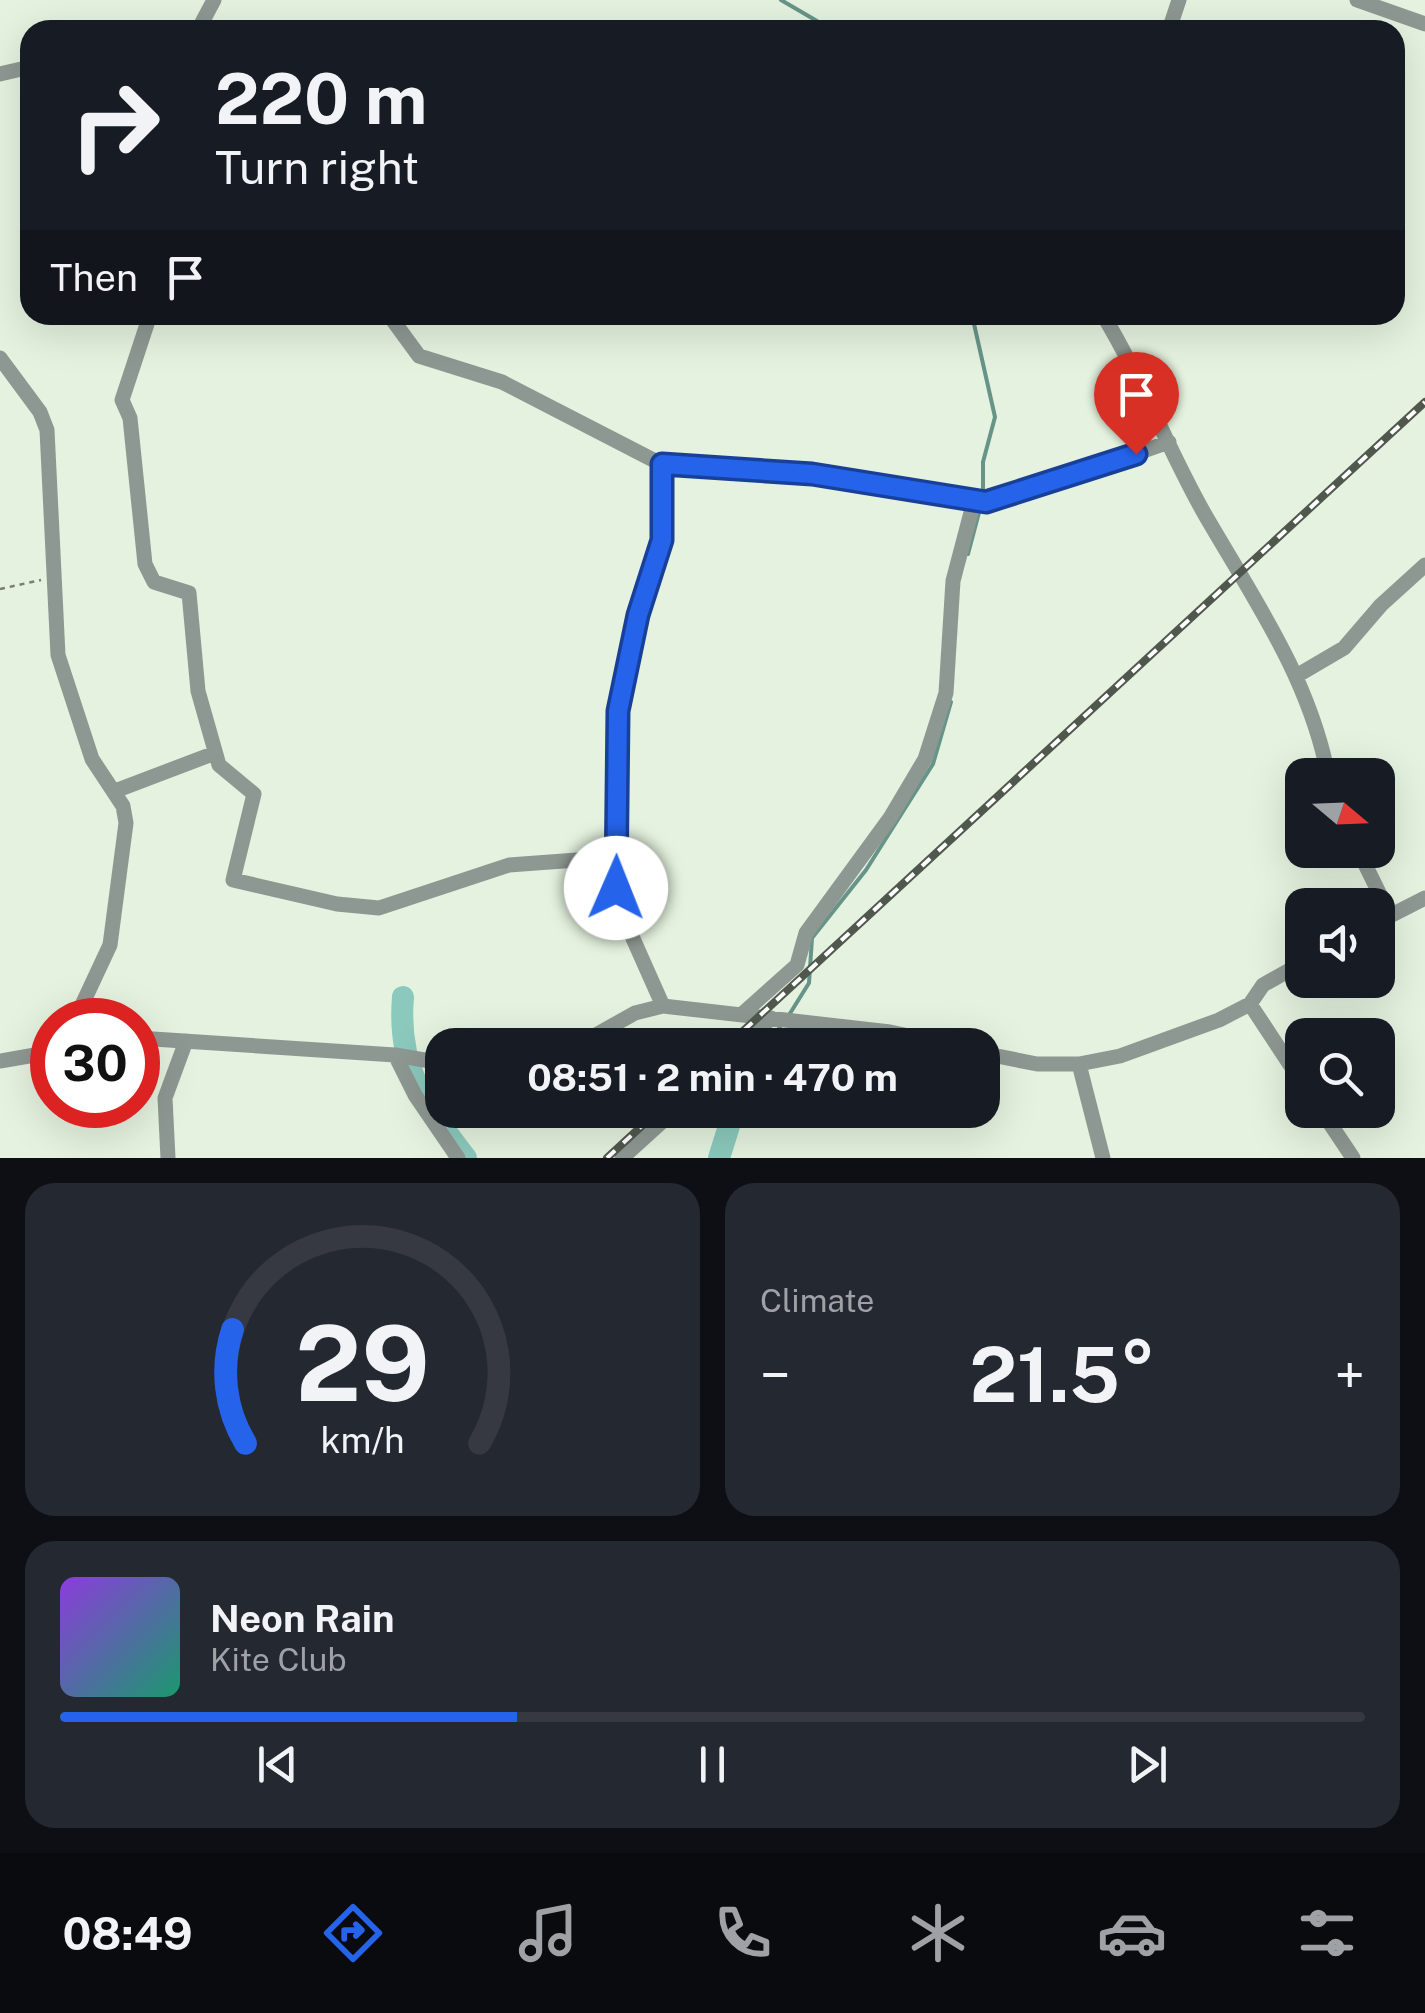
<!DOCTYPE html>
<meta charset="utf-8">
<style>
:root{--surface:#171b24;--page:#242831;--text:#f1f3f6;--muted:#9ea1a6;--line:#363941;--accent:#2563eb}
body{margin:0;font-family:"Public Sans",sans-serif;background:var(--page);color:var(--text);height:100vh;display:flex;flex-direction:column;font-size:38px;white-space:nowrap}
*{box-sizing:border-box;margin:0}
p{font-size:32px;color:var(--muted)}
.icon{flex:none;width:55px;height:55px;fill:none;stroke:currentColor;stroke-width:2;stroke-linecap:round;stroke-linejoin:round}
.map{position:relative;height:1158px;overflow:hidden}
.drawer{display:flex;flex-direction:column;gap:25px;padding:25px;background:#0d0f14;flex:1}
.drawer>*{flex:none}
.top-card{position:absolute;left:20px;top:20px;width:1385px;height:305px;border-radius:30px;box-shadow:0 10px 40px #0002;background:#171b24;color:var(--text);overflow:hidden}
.needle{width:65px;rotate:109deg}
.buttons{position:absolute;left:1285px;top:758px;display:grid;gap:20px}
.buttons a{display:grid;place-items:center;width:110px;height:110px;border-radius:20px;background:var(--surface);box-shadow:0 10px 40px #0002;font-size:50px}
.speed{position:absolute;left:30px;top:998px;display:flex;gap:20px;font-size:50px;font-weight:700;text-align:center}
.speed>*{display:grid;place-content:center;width:130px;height:130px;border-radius:50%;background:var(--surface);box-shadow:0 10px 40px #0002;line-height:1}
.speed .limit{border:15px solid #d22;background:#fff;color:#111}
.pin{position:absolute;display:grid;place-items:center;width:85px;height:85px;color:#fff;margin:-102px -42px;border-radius:50% 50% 50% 0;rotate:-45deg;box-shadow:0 0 10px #0007}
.pin .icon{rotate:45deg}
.me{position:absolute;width:110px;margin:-55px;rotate:1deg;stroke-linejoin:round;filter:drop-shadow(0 0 8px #0008)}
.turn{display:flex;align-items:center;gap:35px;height:210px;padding:0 30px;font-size:45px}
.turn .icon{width:130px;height:130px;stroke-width:2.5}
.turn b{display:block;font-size:70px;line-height:85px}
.then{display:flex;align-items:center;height:95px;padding:0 30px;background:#0003;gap:20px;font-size:38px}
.big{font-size:75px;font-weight:700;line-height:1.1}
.drawer .widget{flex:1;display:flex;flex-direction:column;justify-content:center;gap:15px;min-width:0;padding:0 35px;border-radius:30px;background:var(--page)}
.drawer .dial{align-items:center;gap:0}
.dial svg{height:260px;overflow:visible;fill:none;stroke:var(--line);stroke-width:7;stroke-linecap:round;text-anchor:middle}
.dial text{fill:var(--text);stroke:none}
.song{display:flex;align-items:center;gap:30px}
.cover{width:120px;height:120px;border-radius:15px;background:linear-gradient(135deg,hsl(270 70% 55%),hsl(160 70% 35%))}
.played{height:10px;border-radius:5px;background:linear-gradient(90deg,var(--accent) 35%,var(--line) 35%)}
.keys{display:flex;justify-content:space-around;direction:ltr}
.heat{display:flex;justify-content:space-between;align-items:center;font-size:55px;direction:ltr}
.drawer .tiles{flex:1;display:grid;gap:25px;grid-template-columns:1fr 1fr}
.widget:last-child{grid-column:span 2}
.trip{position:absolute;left:425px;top:1028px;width:575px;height:100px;border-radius:30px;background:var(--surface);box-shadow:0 10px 40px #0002;font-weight:700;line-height:100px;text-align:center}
.menu{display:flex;height:160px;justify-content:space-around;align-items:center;background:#090b0e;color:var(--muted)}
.menu .icon{width:70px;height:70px}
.menu .on{color:var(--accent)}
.menu b{font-size:45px;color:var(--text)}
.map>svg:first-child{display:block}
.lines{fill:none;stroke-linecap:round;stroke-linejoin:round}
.stream{stroke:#679489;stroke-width:4}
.river{stroke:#8bc9bc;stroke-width:22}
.path{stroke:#757f72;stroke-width:2.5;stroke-dasharray:5 5;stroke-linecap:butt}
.street{stroke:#8e9892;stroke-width:15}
.rail-casing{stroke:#50584e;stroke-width:8}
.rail{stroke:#fff;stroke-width:4;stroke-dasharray:11;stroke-linecap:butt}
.route-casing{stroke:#184099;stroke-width:25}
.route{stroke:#2563eb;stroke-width:18}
</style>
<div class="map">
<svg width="1425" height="1158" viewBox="0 0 1425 1158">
<rect width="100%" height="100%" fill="#e4f2df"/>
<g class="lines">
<path class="stream" d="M781,0L817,21L819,30
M972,315L995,417L983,462V496
M968,554L981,505
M789,1015L809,983L812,938L866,870L933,764L951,702
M767,1045L780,1027"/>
<path class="river" d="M403,997C397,1068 424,1103 466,1158
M719,1158L734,1110"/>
<path class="path" d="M0,589L41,580"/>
<path class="street" d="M1357,0L1425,24
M198,30L214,0
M1169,30L1179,0
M0,74L30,67
M150,315L122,400L130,418L145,564L154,582L189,593L198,691L219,765L254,794L233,880L337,904L379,908L509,865L618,857L619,907L663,1006
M389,315L419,356L502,382L663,465L812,474L974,501
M1103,315C1142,379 1167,448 1204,513C1253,598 1309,677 1328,775
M0,358L40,412L47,430L58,655L92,759L123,806L126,823L110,945L75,1020
M1298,675L1344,648L1381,605L1425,565
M115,791L215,753
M1358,850L1390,915
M618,857V711L638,615L662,540L663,465
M1378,922L1425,898
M1250,1004L1302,1083
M741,1015L797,965L806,933L890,818L925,759L946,693L953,581L974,501H1001L1169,442
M138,1038L395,1055L442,1063
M578,1045L635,1013L663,1006L890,1032L952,1045
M743,1045L771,1018
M982,1053L1037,1064H1079L1120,1056L1219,1020L1250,1004L1263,985L1302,963
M395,1055L415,1095L458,1158
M0,1061L52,1052
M1079,1064L1103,1158
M1321,1110L1353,1158
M168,1158L165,1098L186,1041
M622,1158L675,1110"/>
<defs>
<path id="rail" d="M728,1045L1425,402
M607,1158L659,1110"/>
</defs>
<use href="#rail" class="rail-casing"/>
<use href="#rail" class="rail"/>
</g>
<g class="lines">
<defs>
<path id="route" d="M616,888L618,711L638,615L662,540V464L812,474L986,502L1136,454"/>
</defs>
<use href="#route" class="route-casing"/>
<use href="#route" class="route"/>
</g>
</svg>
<div class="buttons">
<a><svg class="needle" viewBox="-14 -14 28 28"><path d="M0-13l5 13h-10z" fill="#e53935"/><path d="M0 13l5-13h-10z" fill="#9ea1a6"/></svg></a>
<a><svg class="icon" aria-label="sound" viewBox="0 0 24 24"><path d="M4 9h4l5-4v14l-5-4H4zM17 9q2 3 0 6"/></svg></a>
<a><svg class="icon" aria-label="search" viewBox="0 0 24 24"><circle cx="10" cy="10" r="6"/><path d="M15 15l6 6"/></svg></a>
</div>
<div class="speed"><div class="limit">30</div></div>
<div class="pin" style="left:1136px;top:454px;background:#d93025"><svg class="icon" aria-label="arrive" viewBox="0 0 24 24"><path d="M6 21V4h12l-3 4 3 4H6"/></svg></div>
<svg class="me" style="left:616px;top:888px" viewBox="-20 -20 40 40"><circle r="19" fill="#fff"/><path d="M0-13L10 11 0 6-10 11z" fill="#2563eb"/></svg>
<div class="trip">08:51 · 2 min · 470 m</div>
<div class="top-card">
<div class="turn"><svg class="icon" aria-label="right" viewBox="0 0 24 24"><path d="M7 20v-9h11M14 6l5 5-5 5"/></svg><div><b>220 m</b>Turn right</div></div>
<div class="then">Then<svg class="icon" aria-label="arrive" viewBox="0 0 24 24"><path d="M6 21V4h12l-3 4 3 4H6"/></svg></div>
</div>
</div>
<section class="drawer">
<div class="tiles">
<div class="widget dial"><svg viewBox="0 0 100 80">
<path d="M14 69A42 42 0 1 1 86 69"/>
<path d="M14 69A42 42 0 0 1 10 34" stroke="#2563eb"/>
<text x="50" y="56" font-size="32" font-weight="700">29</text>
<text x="50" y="72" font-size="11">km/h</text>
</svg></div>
<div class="widget"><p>Climate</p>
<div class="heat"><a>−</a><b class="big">21.5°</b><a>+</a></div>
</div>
<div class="widget">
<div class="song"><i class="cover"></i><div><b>Neon Rain</b><p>Kite Club</p></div></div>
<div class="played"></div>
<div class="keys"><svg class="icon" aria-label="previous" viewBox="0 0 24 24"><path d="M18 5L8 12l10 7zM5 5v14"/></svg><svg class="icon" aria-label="pause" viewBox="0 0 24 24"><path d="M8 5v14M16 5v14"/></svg><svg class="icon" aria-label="next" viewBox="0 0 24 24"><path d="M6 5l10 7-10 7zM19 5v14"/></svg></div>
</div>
</div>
</section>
<nav class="menu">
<b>08:49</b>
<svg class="icon on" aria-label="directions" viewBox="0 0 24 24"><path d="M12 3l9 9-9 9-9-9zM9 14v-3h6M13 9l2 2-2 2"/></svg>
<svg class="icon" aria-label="music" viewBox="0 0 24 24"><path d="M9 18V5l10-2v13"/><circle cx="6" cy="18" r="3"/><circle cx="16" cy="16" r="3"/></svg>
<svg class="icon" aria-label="phone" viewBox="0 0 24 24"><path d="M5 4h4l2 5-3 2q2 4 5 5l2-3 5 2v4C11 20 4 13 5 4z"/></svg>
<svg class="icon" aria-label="climate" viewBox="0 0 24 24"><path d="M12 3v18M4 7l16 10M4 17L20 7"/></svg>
<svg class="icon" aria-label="car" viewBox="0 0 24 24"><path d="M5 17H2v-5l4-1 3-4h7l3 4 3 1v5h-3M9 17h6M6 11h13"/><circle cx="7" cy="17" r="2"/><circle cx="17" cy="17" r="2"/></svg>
<svg class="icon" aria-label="filters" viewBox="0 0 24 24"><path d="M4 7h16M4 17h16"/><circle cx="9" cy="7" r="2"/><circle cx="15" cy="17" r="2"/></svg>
</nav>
